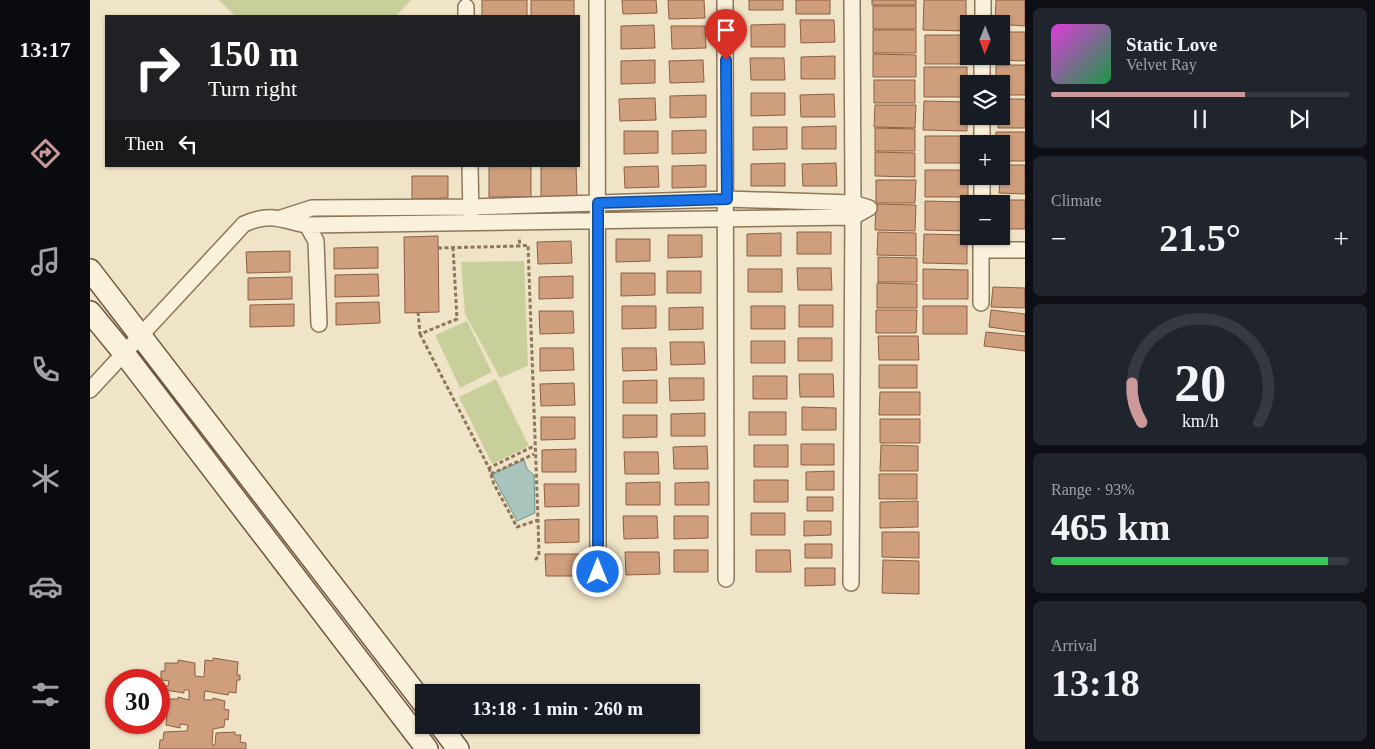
<!DOCTYPE html>
<meta charset="utf-8">
<style>
:root{--surface:#171b24;--page:#20242c;--text:#f1f3f6;--muted:#9ea1a6;--line:#363941;--accent:#cc999b}
body{margin:0;font-family:Georgia,serif;background:var(--page);color:var(--text);height:100vh;display:flex;flex-direction:column;font-size:19px;white-space:nowrap}
*{box-sizing:border-box;margin:0}
p{font-size:16px;color:var(--muted)}
.icon{flex:none;width:28px;height:28px;fill:none;stroke:currentColor;stroke-width:2;stroke-linecap:round;stroke-linejoin:round}
.map{position:relative;flex:1;overflow:hidden}
.details{display:flex;flex-direction:column;gap:8px;padding:8px;background:#0d0f14;width:350px}
.details>*{flex:none}
.top-card{position:absolute;left:15px;top:15px;width:475px;height:152px;border-radius:0px;box-shadow:0 1px 4px #0004;background:#202124;color:#fff;overflow:hidden}
.needle{width:32px;rotate:181deg}
.controls{position:absolute;left:870px;top:15px;display:grid;gap:10px}
.controls a{display:grid;place-items:center;width:50px;height:50px;border-radius:0px;background:var(--surface);box-shadow:0 1px 4px #0004;font-size:25px}
.speed{position:absolute;left:15px;top:669px;display:flex;gap:10px;font-size:25px;font-weight:700;text-align:center}
.speed>*{display:grid;place-content:center;width:65px;height:65px;border-radius:50%;background:var(--surface);box-shadow:0 1px 4px #0004;line-height:1}
.speed .limit{border:8px solid #d22;background:#fff;color:#111}
.pin{position:absolute;display:grid;place-items:center;width:42px;height:42px;color:#fff;margin:-51px -21px;border-radius:50% 50% 50% 0;rotate:-45deg;box-shadow:0 0 5px #0007}
.pin .icon{rotate:45deg}
.me{position:absolute;width:55px;margin:-28px;rotate:0deg;stroke-linejoin:round;filter:drop-shadow(0 0 4px #0008)}
.turn{display:flex;align-items:center;gap:18px;height:105px;padding:0 20px;font-size:22px}
.turn .icon{width:65px;height:65px;stroke-width:2.5}
.turn b{display:block;font-size:35px;line-height:42px}
.then{display:flex;align-items:center;height:48px;padding:0 20px;background:#0003;gap:10px;font-size:19px}
.big{font-size:38px;font-weight:700;line-height:1.1}
.details .tile{flex:1;display:flex;flex-direction:column;justify-content:center;gap:8px;min-width:0;padding:0 18px;border-radius:8px;background:var(--page)}
.details .dial{align-items:center;gap:0}
.dial svg{height:130px;overflow:visible;fill:none;stroke:var(--line);stroke-width:7;stroke-linecap:round;text-anchor:middle}
.dial text{fill:var(--text);stroke:none}
.song{display:flex;align-items:center;gap:15px}
.cover{width:60px;height:60px;border-radius:8px;background:linear-gradient(135deg,hsl(300 70% 55%),hsl(140 70% 35%))}
.played{height:5px;border-radius:2px;background:linear-gradient(90deg,var(--accent) 65%,var(--line) 65%)}
.keys{display:flex;justify-content:space-around;direction:ltr}
.heat{display:flex;justify-content:space-between;align-items:center;font-size:28px;direction:ltr}
.charge{height:8px;border-radius:4px;background:linear-gradient(90deg,#34c759 93%,var(--line) 0)}
.trip{position:absolute;left:325px;top:684px;width:285px;height:50px;border-radius:0px;background:var(--surface);box-shadow:0 1px 4px #0004;font-weight:700;line-height:50px;text-align:center}
main{display:flex;flex:1;min-height:0}
.dock{display:flex;flex-direction:column;width:90px;justify-content:space-around;align-items:center;background:#090b0e;color:var(--muted)}
.dock .icon{width:35px;height:35px}
.dock .active{color:var(--accent)}
.dock b{font-size:22px;color:var(--text)}
.map>svg:first-child{display:block}
.green{fill:#c9cf9b}
.water{fill:#a9c4bc;stroke:#6f938a}
.building{fill:#cf9f7d;stroke:#8d5f41}
.lines{fill:none;stroke-linecap:round;stroke-linejoin:round}
.street-casing{stroke:#8d765c;stroke-width:18}
.secondary-casing{stroke:#6f573f;stroke-width:24}
.path{stroke:#8d765c;stroke-width:3;stroke-dasharray:4 2.5;stroke-linecap:butt}
.street{stroke:#faf1dc;stroke-width:15}
.secondary{stroke:#faf1dc;stroke-width:21}
.route-casing{stroke:#114b97;stroke-width:12}
.route{stroke:#1a73e8;stroke-width:9}
</style>
<main>
<nav class="dock">
<b>13:17</b>
<svg class="icon active" aria-label="directions" viewBox="0 0 24 24"><path d="M12 3l9 9-9 9-9-9zM9 14v-3h6M13 9l2 2-2 2"/></svg>
<svg class="icon" aria-label="music" viewBox="0 0 24 24"><path d="M9 18V5l10-2v13"/><circle cx="6" cy="18" r="3"/><circle cx="16" cy="16" r="3"/></svg>
<svg class="icon" aria-label="phone" viewBox="0 0 24 24"><path d="M5 4h4l2 5-3 2q2 4 5 5l2-3 5 2v4C11 20 4 13 5 4z"/></svg>
<svg class="icon" aria-label="climate" viewBox="0 0 24 24"><path d="M12 3v18M4 7l16 10M4 17L20 7"/></svg>
<svg class="icon" aria-label="car" viewBox="0 0 24 24"><path d="M5 17H2v-5l4-1 3-4h7l3 4 3 1v5h-3M9 17h6M6 11h13"/><circle cx="7" cy="17" r="2"/><circle cx="17" cy="17" r="2"/></svg>
<svg class="icon" aria-label="filters" viewBox="0 0 24 24"><path d="M4 7h16M4 17h16"/><circle cx="9" cy="7" r="2"/><circle cx="15" cy="17" r="2"/></svg>
</nav>
<div class="map">
<svg width="935" height="749" viewBox="0 0 935 749">
<rect width="100%" height="100%" fill="#f0e4c8"/>
<path class="green" d="M129,0H321L306,16H145Z
M434,261L438,366L410,378L375,314L371,262Z
M377,321L402,372L370,388L345,335Z
M406,379L439,446L402,464L369,397Z"/>
<path class="water" d="M434,460L437,469L444,475L445,513L427,521L402,474Z"/>
<path class="building" d="M392,0H437V16H392Z
M441,0H484V16H441Z
M532,0H566L567,13L533,14Z
M578,0H614L615,18L579,19Z
M659,0H693V10H659Z
M706,0H740V14H706Z
M782,0H826V5H782Z
M834,0H876V31L833,30Z
M906,0H935V26L905,24Z
M783,6H826V29H783Z
M710,20H744L745,42L711,43Z
M695,24V47H661V25Z
M564,25L565,48L531,49V26Z
M581,26H615L616,48L582,49Z
M783,30H826V53H783Z
M911,32H935V61L905,60V56H911Z
M835,35H876V64H835Z
M783,54L826,55V77H783Z
M745,56V79H711V57Z
M660,58H694L695,80H661Z
M565,60V83L531,84V61Z
M613,60L614,82L580,83L579,61Z
M906,65H935V95H911V84H906Z
M834,67H877V97H834Z
M784,80H825V103H784Z
M661,93H695V115L661,116Z
M744,94L745,117H711L710,95Z
M616,95V117L580,118V96Z
M565,98L566,120L530,121L529,99Z
M911,99H935V128H908V116H911Z
M834,101L877,102V131L833,130Z
M785,105H826L825,128L784,127Z
M746,126V149H712V127Z
M663,127H697V149L663,150Z
M785,128L825,129V151H785Z
M616,130V153L582,154V131Z
M534,131H568V153L534,154Z
M906,132H935V161H911V144H905Z
M835,136H878V163H835Z
M785,152L825,153V177L785,176Z
M695,163V186H661V164Z
M746,163L747,186H713L712,164Z
M616,165V187L582,188V166Z
M911,165H935V194L909,193Z
M399,166H441V197H399Z
M451,166H486L487,197L451,198Z
M568,166L569,187L535,188L534,167Z
M835,170H878V197H835Z
M322,176H358V198L322,199Z
M786,180H826L825,203H786Z
M908,200H935V229H911V204H908Z
M835,201L877,202L876,231L835,230Z
M786,204L826,205L825,231L785,230Z
M707,232H741V254H707Z
M788,232L826,233V256L787,255Z
M691,233V256H657V234Z
M834,234L877,235V264L833,263Z
M578,235H612V257L578,258Z
M348,236L349,312L315,313L314,237Z
M526,239H560V261L526,262Z
M481,241L482,263L448,264L447,242Z
M288,247V268L244,269V248Z
M200,251V272L157,273L156,252Z
M788,257L827,258V282H788Z
M707,268H741L742,290H708Z
M658,269H692V292H658Z
M833,269L878,270V299H833Z
M577,271H611V293H577Z
M531,273H565V295L531,296Z
M288,274L289,296L245,297V275Z
M483,276V298L449,299V277Z
M202,277V299L158,300V278Z
M787,283L827,284V308H787Z
M903,287L935,288V308L901,307Z
M289,302L290,323L246,325V303Z
M204,304V326L160,327V305Z
M709,305H743V327H709Z
M532,306H566V328L532,329Z
M661,306H695V329H661Z
M833,306H877V334H833Z
M613,307V329L579,330V308Z
M786,310H827L826,333H786Z
M901,310L935,314V332L899,327Z
M449,311H483L484,333L450,334Z
M896,332L935,336V351L894,346Z
M788,336H828L829,360H789Z
M708,338H742V361H708Z
M661,341H695V363H661Z
M580,342H614L615,364L581,365Z
M450,348H483L484,370L450,371Z
M532,348H566L567,370L533,371Z
M789,365H827V388H789Z
M709,374H743L744,397H710Z
M663,376H697V399H663Z
M579,378H614V400L580,401Z
M567,380V403H533V381Z
M484,383L485,405L451,406L450,384Z
M790,392H830V415H789Z
M712,407L746,408V430H712Z
M659,412H696V435H659Z
M615,413V436H581V414Z
M533,415H567V437L533,438Z
M451,417H485V439L451,440Z
M790,419H830V443H790Z
M711,444H744V465H711Z
M664,445H698V467H664Z
M791,445L828,446V471H790Z
M617,446L618,469H584L583,447Z
M486,449V472H452V450Z
M534,452H568L569,474H535Z
M744,471V490H716V472Z
M789,474H827V499H789Z
M664,480H698V502H664Z
M570,482V505H536V483Z
M619,482V505H585V483Z
M454,484H489V506L455,507Z
M717,497H743V511H717Z
M828,501V527L790,528V502Z
M661,513H695V535H661Z
M533,516H567L568,538L534,539Z
M584,516H618V538L584,539Z
M489,519V542L455,543V520Z
M714,521H741V535L714,536Z
M792,532H829V558L792,557Z
M715,544H742V558H715Z
M584,550H618V572H584Z
M666,550H700L701,572H666Z
M535,552H569L570,574L536,575Z
M455,554H489L490,576H456Z
M793,560L829,561V594L792,593Z
M715,568H745V585L715,586Z
M123,658L148,662L147,675H150V680H147L146,693L139,692L138,695L115,691L114,700H123V698L135,701L134,709L139,710L138,720L135,719L134,727L123,729L122,745H125L126,733L145,732V735H151L150,742L156,743V749H69L70,740H73L74,732L97,731L98,725L90,724V728L76,725L77,714H73V705H77V699H88V697L99,700V690H94V693L75,690V686H78L79,681L71,680V671H75V663H88V660L105,663V676L114,677L115,660L123,661Z"/>
<g class="lines">
<defs>
<path id="street" d="M507,0L508,572
M635,0L636,579
M376,7V16
M893,24V0
M892,84V56
M892,144V116
M380,166L381,216
M892,204V176
M191,218L222,208L381,207L637,199L763,203L779,208
M217,225L226,241L229,324
M891,250H935
M891,303V236
M0,390L154,224C181,212 191,220 217,225L763,217L779,208
M761,583L763,203L762,0"/>
<path id="secondary" d="M0,270L334,704
M0,312L33,352L337,749
M350,725L368,749"/>
</defs>
<use href="#street" class="street-casing"/>
<use href="#secondary" class="secondary-casing"/>
<path class="path" d="M348,248L430,246L429,237
M328,312L330,334L367,319L363,247
M330,334L399,468L444,446
M399,468L404,484L427,527L448,520L438,245L430,246
M401,474L444,454
M445,560L449,556L448,520"/>
<use href="#street" class="street"/>
<use href="#secondary" class="secondary"/>
</g>
<g class="lines">
<defs>
<path id="route" d="M508,572V203L637,199L636,60"/>
</defs>
<use href="#route" class="route-casing"/>
<use href="#route" class="route"/>
</g>
</svg>
<div class="controls">
<a><svg class="needle" viewBox="-14 -14 28 28"><path d="M0-13l5 13h-10z" fill="#e53935"/><path d="M0 13l5-13h-10z" fill="#9ea1a6"/></svg></a>
<a><svg class="icon" aria-label="layers" viewBox="0 0 24 24"><path d="M12 4l9 5-9 5-9-5zM3 14l9 5 9-5"/></svg></a>
<a>+</a>
<a>−</a>
</div>
<div class="speed"><div class="limit">30</div></div>
<div class="pin" style="left:636px;top:60px;background:#d93025"><svg class="icon" aria-label="arrive" viewBox="0 0 24 24"><path d="M6 21V4h12l-3 4 3 4H6"/></svg></div>
<svg class="me" style="left:508px;top:572px" viewBox="-20 -20 40 40"><circle r="17" fill="#1a73e8" stroke="#fff" stroke-width="3"/><path d="M0-11L8 9 0 5-8 9z" fill="#fff"/></svg>
<div class="trip">13:18 · 1 min · 260 m</div>
<div class="top-card">
<div class="turn"><svg class="icon" aria-label="right" viewBox="0 0 24 24"><path d="M7 20v-9h11M14 6l5 5-5 5"/></svg><div><b>150 m</b>Turn right</div></div>
<div class="then">Then<svg class="icon" aria-label="left" viewBox="0 0 24 24"><path d="M17 20v-9H6M10 6l-5 5 5 5"/></svg></div>
</div>
</div>
<section class="details">
<div class="tile">
<div class="song"><i class="cover"></i><div><b>Static Love</b><p>Velvet Ray</p></div></div>
<div class="played"></div>
<div class="keys"><svg class="icon" aria-label="previous" viewBox="0 0 24 24"><path d="M18 5L8 12l10 7zM5 5v14"/></svg><svg class="icon" aria-label="pause" viewBox="0 0 24 24"><path d="M8 5v14M16 5v14"/></svg><svg class="icon" aria-label="next" viewBox="0 0 24 24"><path d="M6 5l10 7-10 7zM19 5v14"/></svg></div>
</div>
<div class="tile"><p>Climate</p>
<div class="heat"><a>−</a><b class="big">21.5°</b><a>+</a></div>
</div>
<div class="tile dial"><svg viewBox="0 0 100 80">
<path d="M14 69A42 42 0 1 1 86 69"/>
<path d="M14 69A42 42 0 0 1 8 45" stroke="#cc999b"/>
<text x="50" y="56" font-size="32" font-weight="700">20</text>
<text x="50" y="72" font-size="11">km/h</text>
</svg></div>
<div class="tile"><p>Range · 93%</p><b class="big">465 km</b><div class="charge"></div></div>
<div class="tile"><p>Arrival</p><b class="big">13:18</b></div>
</section>
</main>
